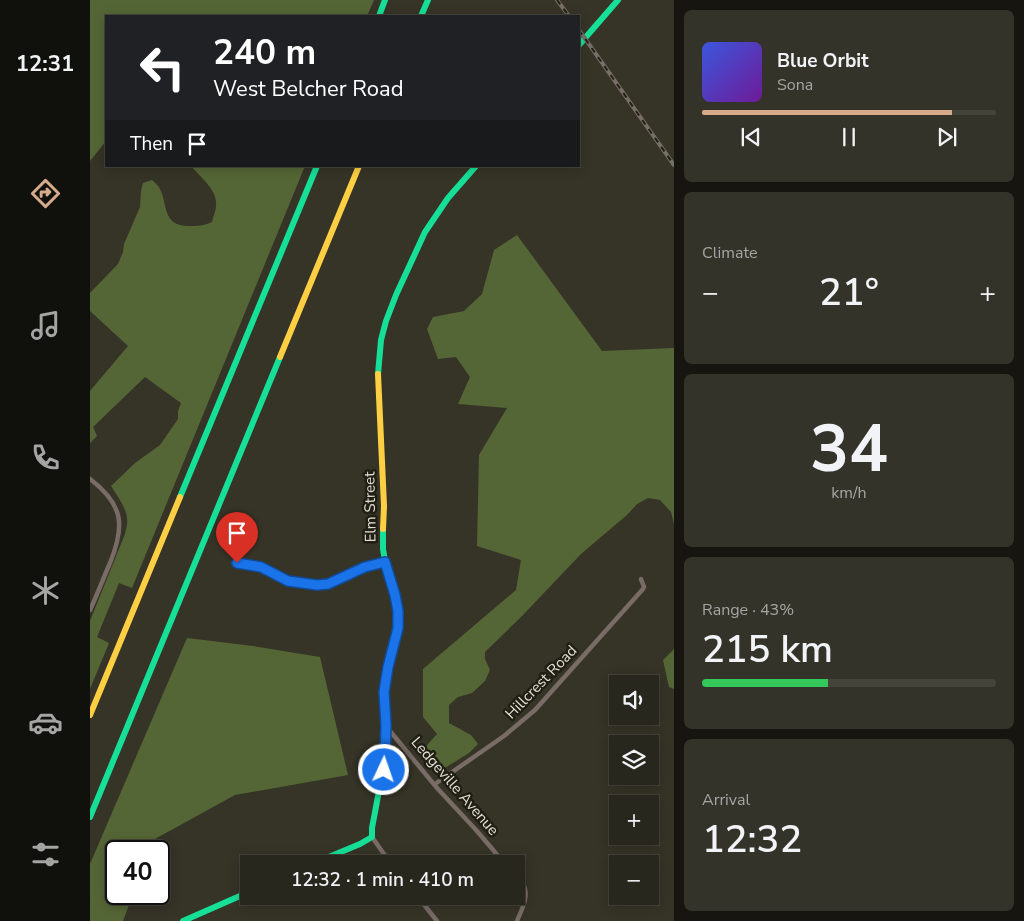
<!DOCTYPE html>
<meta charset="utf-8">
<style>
:root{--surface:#28271d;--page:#34332a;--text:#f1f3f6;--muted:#a5a5a4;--line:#44443b;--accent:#d6ab8b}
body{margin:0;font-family:"Nunito Sans",sans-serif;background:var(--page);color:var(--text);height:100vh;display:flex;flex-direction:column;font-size:19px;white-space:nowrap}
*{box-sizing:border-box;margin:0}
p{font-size:16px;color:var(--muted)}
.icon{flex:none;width:28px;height:28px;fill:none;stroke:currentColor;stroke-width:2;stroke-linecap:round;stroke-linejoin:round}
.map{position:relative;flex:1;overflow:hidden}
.side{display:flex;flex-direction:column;gap:10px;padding:10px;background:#161510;width:350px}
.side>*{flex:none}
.hud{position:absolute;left:15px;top:15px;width:475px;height:152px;border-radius:0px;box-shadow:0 2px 12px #0003,0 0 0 1px var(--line);background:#202124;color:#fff;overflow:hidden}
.controls{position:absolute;left:519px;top:675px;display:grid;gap:10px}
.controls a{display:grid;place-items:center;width:50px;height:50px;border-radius:0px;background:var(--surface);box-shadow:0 2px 12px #0003,0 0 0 1px var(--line);font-size:25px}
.speed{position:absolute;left:15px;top:840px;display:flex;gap:10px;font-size:25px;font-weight:700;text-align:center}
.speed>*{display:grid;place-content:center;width:65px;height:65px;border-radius:50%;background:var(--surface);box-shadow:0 2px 12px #0003,0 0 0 1px var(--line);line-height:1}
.speed .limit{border:2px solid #111;border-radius:8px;background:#fff;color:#111}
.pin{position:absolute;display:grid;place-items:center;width:42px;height:42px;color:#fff;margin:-51px -21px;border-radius:50% 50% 50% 0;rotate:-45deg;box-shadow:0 0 5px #0007}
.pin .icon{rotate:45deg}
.me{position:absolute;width:55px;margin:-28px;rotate:3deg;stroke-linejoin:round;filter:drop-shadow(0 0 4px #0008)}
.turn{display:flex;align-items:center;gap:18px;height:105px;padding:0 25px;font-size:22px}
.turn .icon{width:65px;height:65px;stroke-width:2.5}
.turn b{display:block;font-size:35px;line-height:42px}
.then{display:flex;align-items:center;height:48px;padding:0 25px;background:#0003;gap:10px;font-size:19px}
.big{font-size:38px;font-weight:600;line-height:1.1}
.side .widget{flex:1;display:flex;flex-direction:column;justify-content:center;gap:8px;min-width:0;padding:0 18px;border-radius:8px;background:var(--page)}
.side .dial{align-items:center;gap:0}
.dial b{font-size:65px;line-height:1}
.song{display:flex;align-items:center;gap:15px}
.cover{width:60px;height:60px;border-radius:8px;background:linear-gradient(135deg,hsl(230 70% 55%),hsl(280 70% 35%))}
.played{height:5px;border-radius:2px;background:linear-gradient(90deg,var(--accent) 85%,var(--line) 85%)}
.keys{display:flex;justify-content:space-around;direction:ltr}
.heat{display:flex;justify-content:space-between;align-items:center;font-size:28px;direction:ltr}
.charge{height:8px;border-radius:4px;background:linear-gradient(90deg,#34c759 43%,var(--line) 0)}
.trip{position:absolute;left:150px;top:855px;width:285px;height:50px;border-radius:0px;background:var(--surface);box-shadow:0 2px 12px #0003,0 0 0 1px var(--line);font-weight:600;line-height:50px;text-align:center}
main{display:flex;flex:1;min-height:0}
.menu{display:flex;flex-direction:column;width:90px;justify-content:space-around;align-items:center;background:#10100c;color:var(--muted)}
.menu .icon{width:35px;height:35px}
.menu .selected{color:var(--accent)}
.menu b{font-size:22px;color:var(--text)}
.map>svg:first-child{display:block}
.forest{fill:#556636}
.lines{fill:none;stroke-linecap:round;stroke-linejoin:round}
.street{stroke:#796b66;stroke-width:4.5}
.fast{stroke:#16e098;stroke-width:6}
.slow{stroke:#ffcf43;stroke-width:6}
.rail-casing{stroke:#766e67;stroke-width:4}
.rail{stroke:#211f15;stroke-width:2;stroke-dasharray:5.5;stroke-linecap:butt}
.route-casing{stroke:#114b97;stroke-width:12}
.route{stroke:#1a73e8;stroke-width:9}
.labels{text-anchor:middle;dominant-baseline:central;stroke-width:5;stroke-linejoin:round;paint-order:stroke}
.street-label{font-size:15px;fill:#e2e0d2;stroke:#211f15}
</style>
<main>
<nav class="menu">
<b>12:31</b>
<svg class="icon selected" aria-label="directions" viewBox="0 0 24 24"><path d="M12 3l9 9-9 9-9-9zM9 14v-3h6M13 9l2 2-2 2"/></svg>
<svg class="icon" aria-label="music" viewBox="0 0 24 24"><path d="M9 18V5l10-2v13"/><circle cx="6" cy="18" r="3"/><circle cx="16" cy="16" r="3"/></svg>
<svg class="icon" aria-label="phone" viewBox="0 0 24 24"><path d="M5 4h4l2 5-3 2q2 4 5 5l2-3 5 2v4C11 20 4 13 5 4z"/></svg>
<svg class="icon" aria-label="climate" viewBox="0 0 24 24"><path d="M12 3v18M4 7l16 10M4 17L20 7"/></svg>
<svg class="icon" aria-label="car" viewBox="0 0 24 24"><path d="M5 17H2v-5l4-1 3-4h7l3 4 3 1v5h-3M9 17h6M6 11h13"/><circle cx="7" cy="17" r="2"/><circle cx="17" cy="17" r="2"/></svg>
<svg class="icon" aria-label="filters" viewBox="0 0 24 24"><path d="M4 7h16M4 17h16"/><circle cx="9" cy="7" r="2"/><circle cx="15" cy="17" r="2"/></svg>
</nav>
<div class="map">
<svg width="584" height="921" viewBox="0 0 584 921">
<rect width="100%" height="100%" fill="#363427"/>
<path class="forest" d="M0,0H284L277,16H16V141L0,161Z
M101,166H215L42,588L29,583L7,637L19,643L0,689V621L35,534C36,529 38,524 37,518C36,507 27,496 21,486L45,463L70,445L88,419V411L91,403L55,377L3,427L7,436L0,443V391L38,346L0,311V293L28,264L33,252L34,244L50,207L51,191L53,183L62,180C65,183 68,185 70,189C78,205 72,226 99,226C107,226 114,226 122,222C123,217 126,211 126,206C128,190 110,177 101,166Z
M427,235L512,351L584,348V524L581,512L570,500L558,498L547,504L537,515L491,554L432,616L395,652V659L400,670L395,681L382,693L368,697L359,705V723L381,735L388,744L379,753L350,771L330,753L347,734L333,717V669L426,590L431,560L387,546L389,455L417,408L368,404L380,377L366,357L348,359L337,329L343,317L374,311L392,294L404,250Z
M97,638L163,646L230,657L258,775L145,795L63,840L59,851H26V894H43L33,921H0V864Z
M584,649V689L579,687L573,660Z"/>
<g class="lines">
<path class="street" d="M0,479C34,505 35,526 20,563C13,579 7,595 0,610
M147,563L171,567L198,581L227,585L238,584L275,567L295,562
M295,725L347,788L387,831L415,864
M345,784L414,736L445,710L553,589L554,587L551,579
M282,837L301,864
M426,876C429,879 432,883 434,886C439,897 431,911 427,921
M327,896L347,921"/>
<path class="fast" d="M289,16L295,0
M331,16L338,0
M489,45L528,0
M288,374L291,340L296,321L306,295L335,232L358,198L386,166
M90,497L227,166
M0,817L190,357
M222,864L270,844L282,837V828L295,759L294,692L298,667L308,628V611L305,595L296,567L293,549V529
M93,921L159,892"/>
<path class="slow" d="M190,357L269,166
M288,374L294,506L293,529
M0,715L90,497"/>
<defs>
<path id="rail" d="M467,0L479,16
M489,30L584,165"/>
</defs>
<use href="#rail" class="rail-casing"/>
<use href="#rail" class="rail"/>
</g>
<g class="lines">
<defs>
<path id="route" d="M147,563L171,567L198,581L227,585L238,584L275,567L295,562L305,595L308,611V628L298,667L294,692L296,725L295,759L294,770"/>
</defs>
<use href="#route" class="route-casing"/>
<use href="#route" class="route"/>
</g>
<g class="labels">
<g class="street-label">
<text transform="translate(280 507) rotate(-91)">Elm Street</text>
<text transform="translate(451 682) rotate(-46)">Hillcrest Road</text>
<text transform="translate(365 786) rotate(49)">Ledgeville Avenue</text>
</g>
</g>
</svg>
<div class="controls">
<a><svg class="icon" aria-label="sound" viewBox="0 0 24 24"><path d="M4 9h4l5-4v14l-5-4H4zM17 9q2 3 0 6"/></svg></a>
<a><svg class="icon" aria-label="layers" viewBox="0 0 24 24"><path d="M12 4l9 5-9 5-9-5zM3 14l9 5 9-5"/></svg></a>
<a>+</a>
<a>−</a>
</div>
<div class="speed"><div class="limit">40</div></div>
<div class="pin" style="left:147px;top:563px;background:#d93025"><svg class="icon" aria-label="arrive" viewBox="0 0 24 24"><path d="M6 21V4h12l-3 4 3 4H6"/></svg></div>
<svg class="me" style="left:294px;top:770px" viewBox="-20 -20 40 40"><circle r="17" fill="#1a73e8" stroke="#fff" stroke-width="3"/><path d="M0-11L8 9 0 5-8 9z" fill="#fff"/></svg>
<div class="trip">12:32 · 1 min · 410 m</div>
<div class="hud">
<div class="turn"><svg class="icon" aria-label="left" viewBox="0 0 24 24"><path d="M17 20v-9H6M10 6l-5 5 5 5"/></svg><div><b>240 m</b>West Belcher Road</div></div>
<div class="then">Then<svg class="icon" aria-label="arrive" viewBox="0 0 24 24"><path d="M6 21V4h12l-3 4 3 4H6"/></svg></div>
</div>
</div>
<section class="side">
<div class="widget">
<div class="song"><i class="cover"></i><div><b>Blue Orbit</b><p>Sona</p></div></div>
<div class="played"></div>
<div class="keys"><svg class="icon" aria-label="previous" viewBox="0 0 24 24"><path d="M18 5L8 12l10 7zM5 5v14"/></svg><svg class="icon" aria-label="pause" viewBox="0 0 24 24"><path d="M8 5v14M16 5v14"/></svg><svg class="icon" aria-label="next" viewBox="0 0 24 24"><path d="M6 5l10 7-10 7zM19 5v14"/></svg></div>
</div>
<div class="widget"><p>Climate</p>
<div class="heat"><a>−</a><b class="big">21°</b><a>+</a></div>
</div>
<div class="widget dial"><b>34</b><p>km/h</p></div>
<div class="widget"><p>Range · 43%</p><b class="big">215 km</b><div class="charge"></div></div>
<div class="widget"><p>Arrival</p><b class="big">12:32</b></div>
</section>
</main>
